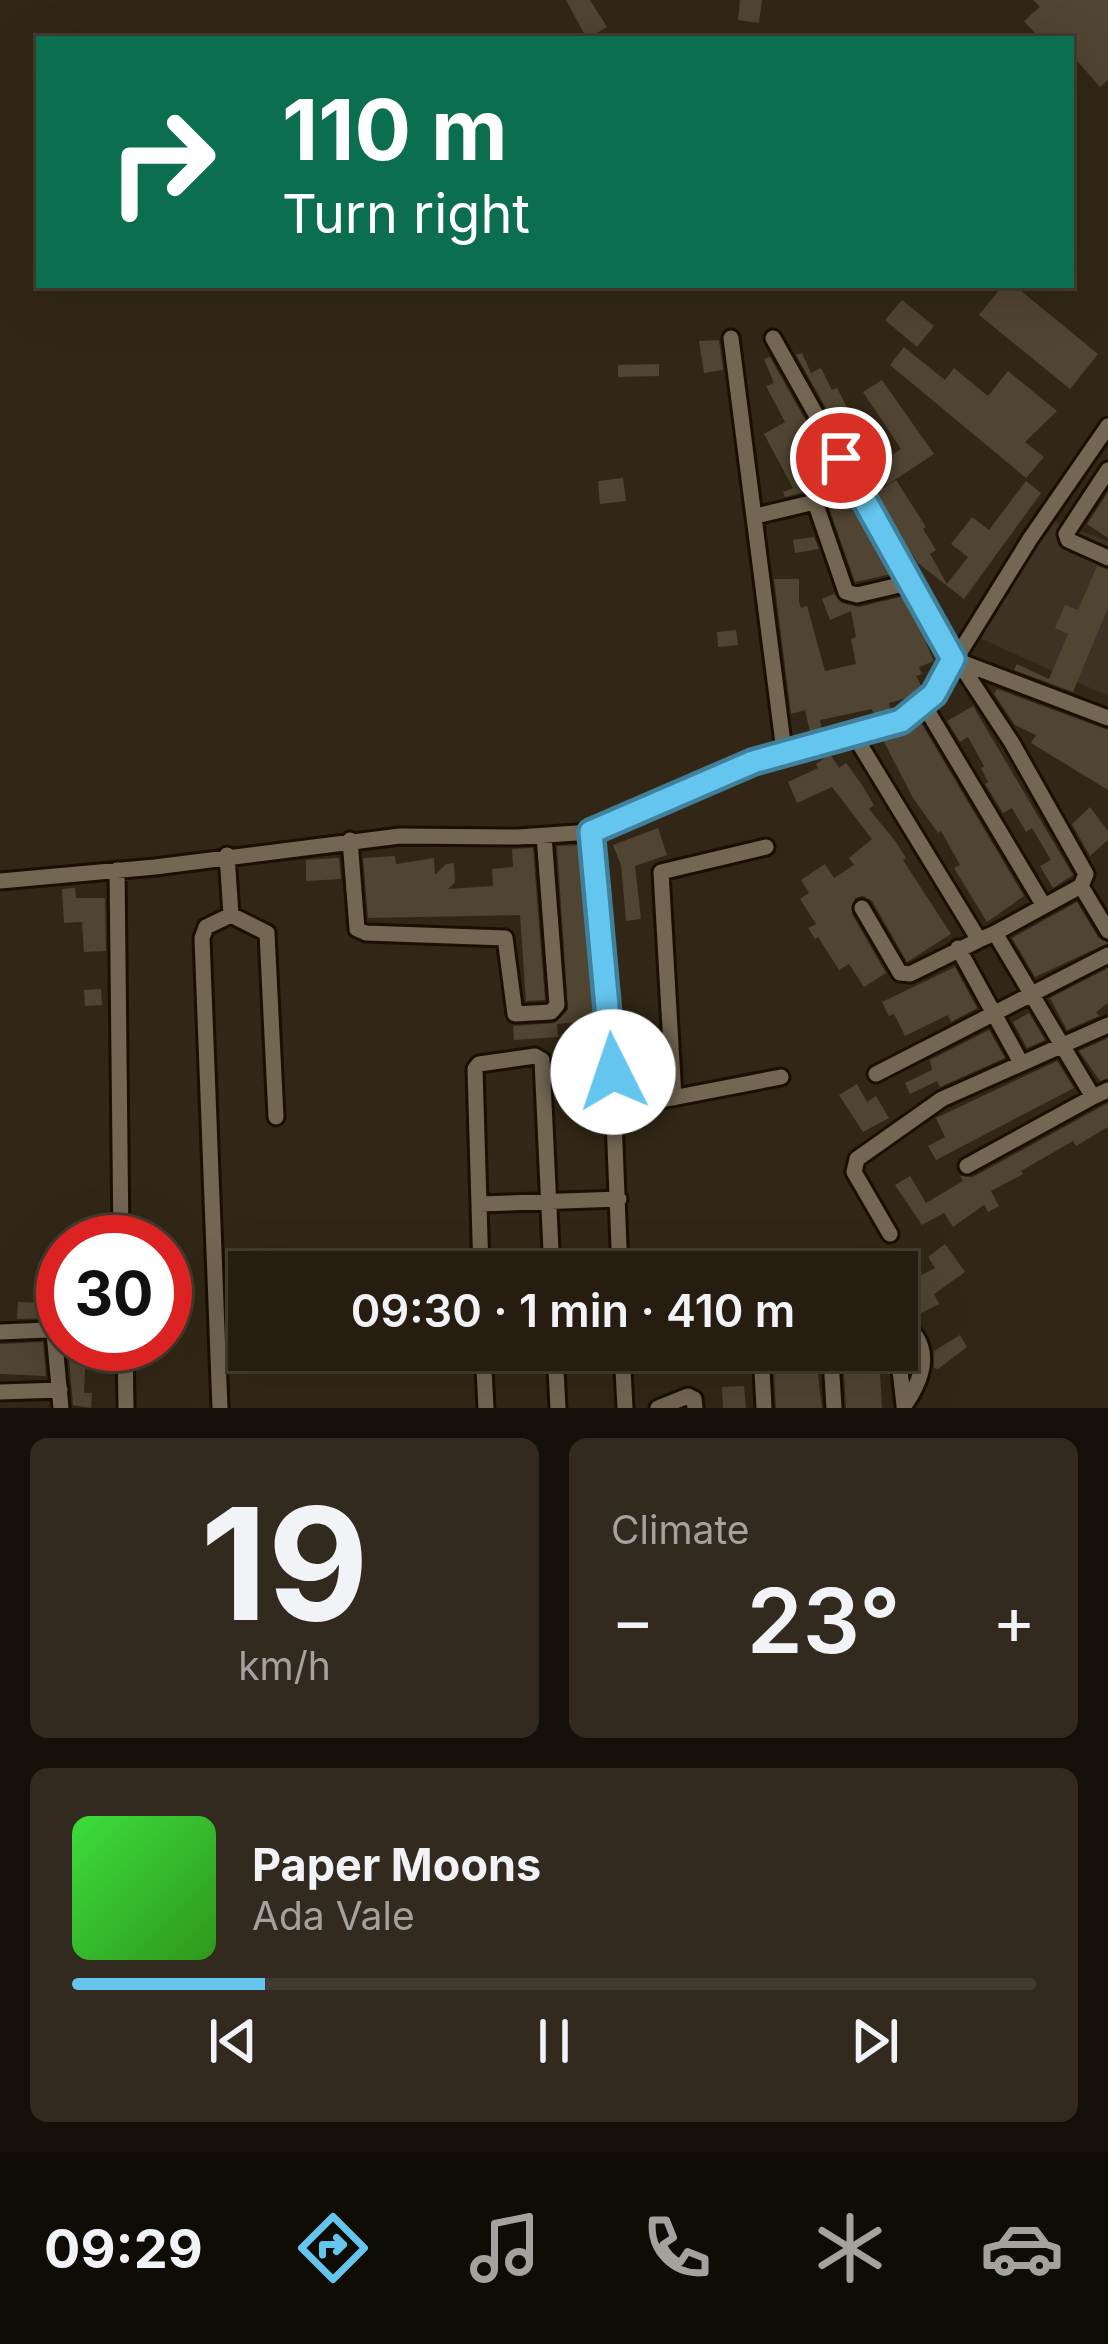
<!DOCTYPE html>
<meta charset="utf-8">
<style>
:root{--surface:#261d10;--page:#322a1e;--text:#f1f3f6;--muted:#a4a29f;--line:#423b30;--accent:#64c5ee}
body{margin:0;font-family:Inter,sans-serif;background:var(--page);color:var(--text);height:100vh;display:flex;flex-direction:column;font-size:45px;white-space:nowrap}
*{box-sizing:border-box;margin:0}
p{font-size:39px;color:var(--muted)}
.icon{flex:none;width:66px;height:66px;fill:none;stroke:currentColor;stroke-width:2;stroke-linecap:round;stroke-linejoin:round}
.map{position:relative;height:1408px;overflow:hidden}
.side{display:flex;flex-direction:column;gap:30px;padding:30px;background:#151009;flex:1}
.side>*{flex:none}
.guide{position:absolute;left:36px;top:36px;width:1038px;height:252px;border-radius:0px;box-shadow:0 12px 48px #0002,0 0 0 3px var(--line);background:#0b6e4f;color:#fff;overflow:hidden}
.speed{position:absolute;left:36px;top:1215px;display:flex;gap:24px;font-size:60px;font-weight:700;text-align:center}
.speed>*{display:grid;place-content:center;width:156px;height:156px;border-radius:50%;background:var(--surface);box-shadow:0 12px 48px #0002,0 0 0 3px var(--line);line-height:1}
.speed .limit{border:18px solid #d22;background:#fff;color:#111}
.pin{position:absolute;display:grid;place-items:center;width:102px;height:102px;color:#fff;margin:-51px;border:6px solid #fff;border-radius:50%;box-shadow:0 3px 12px #0007}
.me{position:absolute;width:132px;margin:-66px;rotate:356deg;stroke-linejoin:round;filter:drop-shadow(0 0 9px #0008)}
.turn{display:flex;align-items:center;gap:42px;height:252px;padding:0 48px;font-size:54px}
.turn .icon{width:156px;height:156px;stroke-width:2.5}
.turn b{display:block;font-size:84px;line-height:102px}
.big{font-size:90px;font-weight:600;line-height:1.1}
.side .widget{flex:1;display:flex;flex-direction:column;justify-content:center;gap:18px;min-width:0;padding:0 42px;border-radius:18px;background:var(--page)}
.side .dial{align-items:center;gap:0}
.dial b{font-size:156px;line-height:1}
.song{display:flex;align-items:center;gap:36px}
.cover{width:144px;height:144px;border-radius:18px;background:linear-gradient(135deg,hsl(120 70% 55%),hsl(110 70% 35%))}
.played{height:12px;border-radius:6px;background:linear-gradient(90deg,var(--accent) 20%,var(--line) 20%)}
.keys{display:flex;justify-content:space-around;direction:ltr}
.heat{display:flex;justify-content:space-between;align-items:center;font-size:66px;direction:ltr}
.side .tiles{flex:1;display:grid;gap:30px;grid-template-columns:1fr 1fr}
.widget:last-child{grid-column:span 2}
.trip{position:absolute;left:228px;top:1251px;width:690px;height:120px;border-radius:0px;background:var(--surface);box-shadow:0 12px 48px #0002,0 0 0 3px var(--line);font-weight:600;line-height:120px;text-align:center}
.tab-bar{display:flex;height:192px;justify-content:space-around;align-items:center;background:#0f0c06;color:var(--muted)}
.tab-bar .icon{width:84px;height:84px}
.tab-bar .on{color:var(--accent)}
.tab-bar b{font-size:54px;color:var(--text)}
.map>svg:first-child{display:block}
.education{fill:#3e3224}
.building{fill:#504432}
.lines{fill:none;stroke-linecap:round;stroke-linejoin:round}
.minor-casing{stroke:#1a1002;stroke-width:21}
.minor{stroke:#736653;stroke-width:15}
.route-casing{stroke:#41809b;stroke-width:30}
.route{stroke:#64c5ee;stroke-width:21}
</style>
<div class="map">
<svg width="1108" height="1408" viewBox="0 0 1108 1408">
<rect width="100%" height="100%" fill="#322716"/>
<path class="education" d="M1048,519L1108,541V696L973,635Z"/>
<path class="building" d="M566,0H590L607,27L587,39Z
M740,0H762L759,23L738,20Z
M1033,0H1108V80L1100,87L1071,54V39H1040L1024,21L1040,7Z
M1003,285H1014L1098,354L1070,389L979,315Z
M902,300L934,326L917,347L885,320Z
M719,340L723,370L704,373L699,341Z
M904,347L945,380L954,368L988,396L1008,371L1057,411L1025,442L1044,457L1026,478L890,365Z
M802,353L811,373L821,368L832,390L837,388L856,425L840,433L796,355Z
M770,357L892,574L855,582L824,494L813,490L785,497L783,492L793,488L764,434L785,422L766,386L774,383L764,359Z
M659,364V376L618,377V365Z
M882,380L934,454L887,485L875,466L901,449L863,392Z
M623,478L626,501L600,504L598,481Z
M896,480L926,527L923,529L936,550L930,554L947,584L968,557L951,544L972,517L989,530L1026,481L1041,493L964,599L918,563L883,510L874,494Z
M1108,492V538L1087,524Z
M814,537L819,549L795,553L793,540Z
M1097,566L1108,570V608L1073,692L1014,670L1017,664L1049,679L1068,634L1055,628L1065,605L1078,610Z
M774,579H799V601L801,608L807,606L825,671L856,664L851,639L856,637L851,611L830,620L822,599L834,594L842,603L859,607L904,596L929,642L926,643L934,661L919,667L922,674L916,676L922,687L907,698L889,703L891,711L874,716L872,709L820,720L822,729L810,732L805,710L791,714Z
M736,630L738,645L718,647L717,632Z
M997,689L1108,730V790L1031,743L1036,735L1015,725L994,694Z
M973,706L1073,875L1053,888L1040,866L1051,860L1032,828L1026,832L1012,808L1003,813L985,784L988,782L981,768L984,766L968,737L960,742L947,721Z
M920,721L1024,896L987,922L954,868L960,865L941,831L938,833L913,798L883,740L908,731Z
M830,754L839,768L846,763L862,785L874,805L869,809L896,842L906,858L903,860L951,934L907,962L872,901L863,896L855,898L852,914L886,973L864,987L849,964L839,970L818,937L815,939L808,928L816,924L800,899L809,893L801,880L825,864L834,878L854,865L849,858L872,839L832,787L797,803L788,782L818,768L816,764Z
M1090,807L1108,831V840L1090,856L1072,824Z
M658,828L667,855L635,866L641,919L626,921L621,865L613,845Z
M580,845L595,1021L557,1024L558,1037L514,1040L513,1026L555,1023L568,1010L557,846Z
M533,848L545,1000L526,1001L520,915L368,918L363,858L395,856L396,864L434,858L435,875L446,864L454,863L455,882L448,889L493,886L492,869L513,867L512,849Z
M335,858H339L341,879L306,881V860Z
M75,888L76,898H105L106,951L84,952L82,922L64,923L62,889Z
M1077,902L1098,937L1108,943L1035,977L1012,938Z
M955,967L977,1008L951,1022L948,1015L905,1036L894,1014L889,1016L882,1002Z
M1108,968V1003L1096,1012L1099,1016L1067,1030L1050,998Z
M101,989L102,1005L85,1006L84,990Z
M1029,1013L1045,1040L1027,1048L1013,1022Z
M989,1030L1005,1058L940,1087L937,1081L910,1094L905,1083L932,1070L930,1060Z
M1108,1038V1078L1100,1081L1079,1051Z
M1057,1061L1074,1088L936,1160L928,1146L945,1137L936,1118Z
M857,1084L867,1102L876,1096L889,1118L863,1132L839,1095Z
M1108,1103V1127L1076,1146L1073,1141L1021,1171L1023,1174L991,1191L999,1206L988,1212L984,1205L953,1227L944,1213L922,1225L895,1185L910,1176L926,1203L963,1181L960,1176L973,1177Z
M945,1244L965,1272L934,1294L939,1304L916,1316L904,1284L935,1268L928,1257Z
M18,1302L63,1304V1322L47,1318L17,1319Z
M960,1335L967,1347L938,1369L934,1368V1351Z
M43,1342L46,1376L0,1374V1344Z
M68,1348L86,1349L84,1393H92L91,1408L73,1405Z
M879,1356L882,1408H846L843,1357Z
M816,1359L822,1408H776L774,1373L796,1371L795,1361Z
M744,1386L746,1408H723L722,1387Z"/>
<g class="lines">
<defs>
<path id="minor" d="M731,338L784,751
M773,338L953,659L1108,718
M1108,470L1066,534L1068,540L1108,558
M756,516L815,502L846,592L857,595L908,583
M960,664L1012,743L1086,874L1081,886L995,933L1093,1097L1108,1090
M924,705L1044,906
M854,735L979,940L995,933
M591,832L611,1043L620,1272
M350,840L357,929L366,933L505,938L515,1014L551,1012L557,1005L544,836
M117,870L121,1242
M0,881L155,867L400,836L518,837L591,832L722,774L784,751L901,721L934,694L1030,539L1108,426
M1081,886L1108,931
M862,908L900,973L910,974L979,940
M231,915L267,933L276,1117
M958,948L1020,1061
M876,1074L1108,955
M674,1098L661,872L766,847
M615,1109L781,1077
M967,1166L1093,1097
M479,1204L619,1199
M890,1234L854,1172L857,1159L942,1099L1108,1025
M481,1272L475,1069L479,1064L535,1056L542,1060L552,1272
M897,1320C935,1342 925,1376 904,1406
M0,1332L47,1330L54,1333L61,1408
M125,1344L126,1408
M897,1345L904,1405
M483,1350L486,1408
M555,1350L558,1408
M622,1350L625,1408
M483,1355L556,1352
M831,1359L834,1408
M762,1370L764,1408
M0,1392L60,1390
M220,1408L202,938L206,927L231,915L227,855
M658,1408L688,1396L694,1399L695,1408"/>
</defs>
<use href="#minor" class="minor-casing"/>
<use href="#minor" class="minor"/>
</g>
<g class="lines">
<defs>
<path id="route" d="M613,1072L591,832L753,762L901,721L934,694L953,659L841,458"/>
</defs>
<use href="#route" class="route-casing"/>
<use href="#route" class="route"/>
</g>
</svg>
<div class="speed"><div class="limit">30</div></div>
<div class="pin" style="left:841px;top:458px;background:#d93025"><svg class="icon" aria-label="arrive" viewBox="0 0 24 24"><path d="M6 21V4h12l-3 4 3 4H6"/></svg></div>
<svg class="me" style="left:613px;top:1072px" viewBox="-20 -20 40 40"><circle r="19" fill="#fff"/><path d="M0-13L10 11 0 6-10 11z" fill="#64c5ee"/></svg>
<div class="trip">09:30 · 1 min · 410 m</div>
<div class="guide">
<div class="turn"><svg class="icon" aria-label="right" viewBox="0 0 24 24"><path d="M7 20v-9h11M14 6l5 5-5 5"/></svg><div><b>110 m</b>Turn right</div></div>
</div>
</div>
<section class="side">
<div class="tiles">
<div class="widget dial"><b>19</b><p>km/h</p></div>
<div class="widget"><p>Climate</p>
<div class="heat"><a>−</a><b class="big">23°</b><a>+</a></div>
</div>
<div class="widget">
<div class="song"><i class="cover"></i><div><b>Paper Moons</b><p>Ada Vale</p></div></div>
<div class="played"></div>
<div class="keys"><svg class="icon" aria-label="previous" viewBox="0 0 24 24"><path d="M18 5L8 12l10 7zM5 5v14"/></svg><svg class="icon" aria-label="pause" viewBox="0 0 24 24"><path d="M8 5v14M16 5v14"/></svg><svg class="icon" aria-label="next" viewBox="0 0 24 24"><path d="M6 5l10 7-10 7zM19 5v14"/></svg></div>
</div>
</div>
</section>
<nav class="tab-bar">
<b>09:29</b>
<svg class="icon on" aria-label="directions" viewBox="0 0 24 24"><path d="M12 3l9 9-9 9-9-9zM9 14v-3h6M13 9l2 2-2 2"/></svg>
<svg class="icon" aria-label="music" viewBox="0 0 24 24"><path d="M9 18V5l10-2v13"/><circle cx="6" cy="18" r="3"/><circle cx="16" cy="16" r="3"/></svg>
<svg class="icon" aria-label="phone" viewBox="0 0 24 24"><path d="M5 4h4l2 5-3 2q2 4 5 5l2-3 5 2v4C11 20 4 13 5 4z"/></svg>
<svg class="icon" aria-label="climate" viewBox="0 0 24 24"><path d="M12 3v18M4 7l16 10M4 17L20 7"/></svg>
<svg class="icon" aria-label="car" viewBox="0 0 24 24"><path d="M5 17H2v-5l4-1 3-4h7l3 4 3 1v5h-3M9 17h6M6 11h13"/><circle cx="7" cy="17" r="2"/><circle cx="17" cy="17" r="2"/></svg>
</nav>
